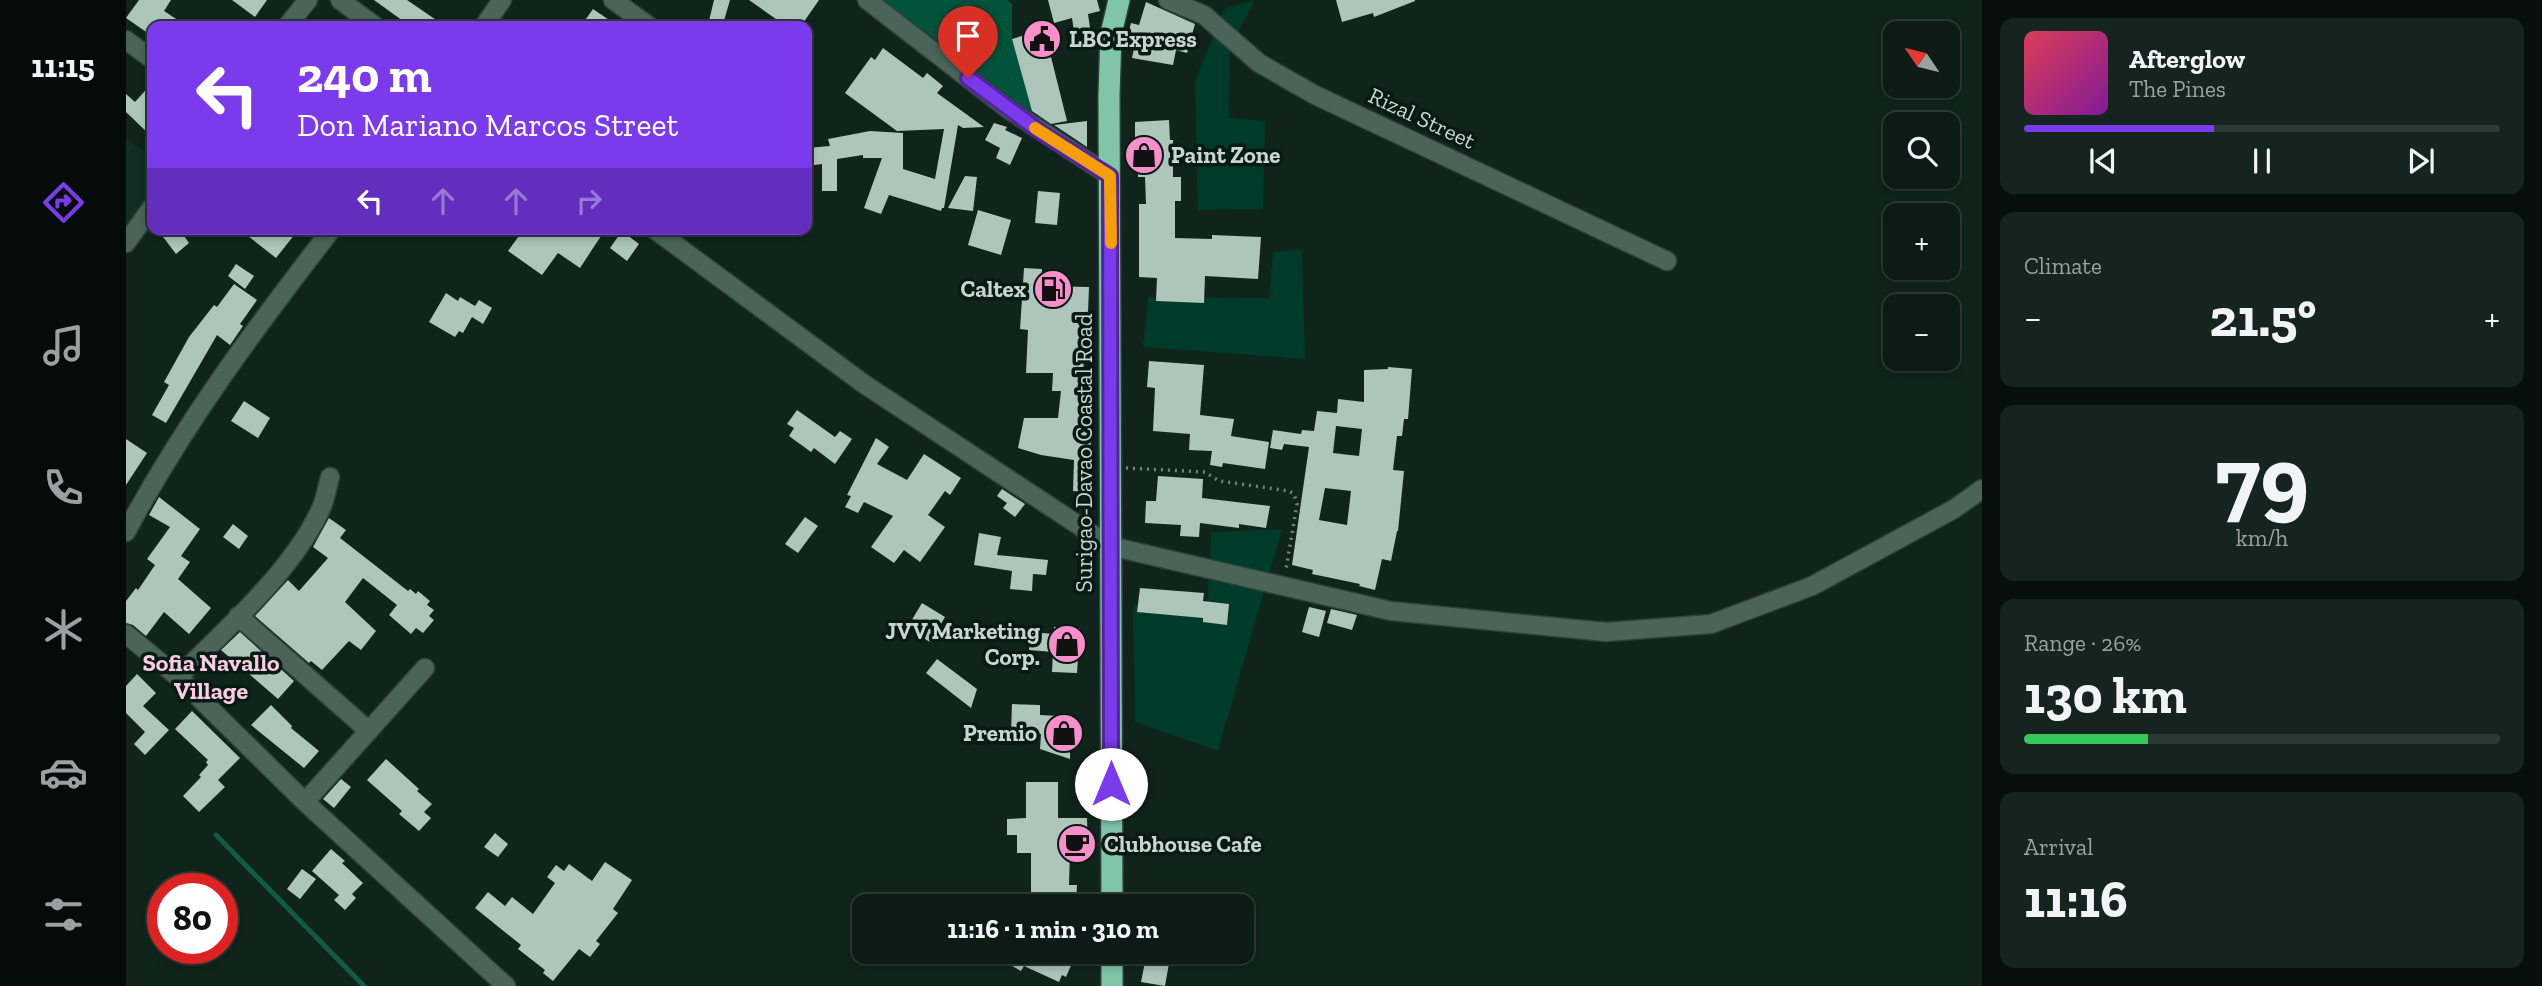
<!DOCTYPE html>
<meta charset="utf-8">
<style>
:root{--surface:#0c1b15;--page:#15241e;--text:#f1f3f6;--muted:#9aa1a0;--line:#2c3934;--accent:#7c3aed}
body{margin:0;font-family:"Zilla Slab",serif;background:var(--page);color:var(--text);height:100vh;display:flex;flex-direction:column;font-size:26px;white-space:nowrap}
*{box-sizing:border-box;margin:0}
p{font-size:23px;color:var(--muted)}
.icon{flex:none;width:38px;height:38px;fill:none;stroke:currentColor;stroke-width:2;stroke-linecap:round;stroke-linejoin:round}
.map{position:relative;flex:1;overflow:hidden}
.side{display:flex;flex-direction:column;gap:18px;padding:18px;background:#070f0c;width:560px}
.side>*{flex:none}
.guide{position:absolute;left:21px;top:21px;width:665px;height:214px;border-radius:14px;box-shadow:0 4px 10px #0003,0 0 0 2px var(--line);background:#7c3aed;color:#fff;overflow:hidden}
.needle{width:46px;rotate:305deg}
.tools{position:absolute;left:1757px;top:21px;display:grid;gap:14px}
.tools a{display:grid;place-items:center;width:77px;height:77px;border-radius:14px;background:var(--surface);box-shadow:0 4px 10px #0003,0 0 0 2px var(--line);font-size:35px}
.speed{position:absolute;left:21px;top:873px;display:flex;gap:14px;font-size:35px;font-weight:700;text-align:center}
.speed>*{display:grid;place-content:center;width:91px;height:91px;border-radius:50%;background:var(--surface);box-shadow:0 4px 10px #0003,0 0 0 2px var(--line);line-height:1}
.speed .limit{border:10px solid #d22;background:#fff;color:#111}
.pin{position:absolute;display:grid;place-items:center;width:60px;height:60px;color:#fff;margin:-72px -30px;border-radius:50% 50% 50% 0;rotate:-45deg;box-shadow:0 0 7px #0007}
.pin .icon{rotate:45deg}
.me{position:absolute;width:77px;margin:-38px;rotate:0deg;stroke-linejoin:round;filter:drop-shadow(0 0 5px #0008)}
.turn{display:flex;align-items:center;gap:24px;height:147px;padding:0 35px;font-size:32px}
.turn .icon{width:91px;height:91px;stroke-width:2.5}
.turn b{display:block;font-size:49px;line-height:60px}
.lanes{display:flex;align-items:center;height:66px;padding:0 35px;background:#0003;justify-content:center;gap:35px;direction:ltr}
.lanes .off{opacity:.35}
.big{font-size:52px;font-weight:700;line-height:1.1}
.side .widget{flex:1;display:flex;flex-direction:column;justify-content:center;gap:10px;min-width:0;padding:0 24px;border-radius:14px;background:var(--page)}
.side .dial{align-items:center;gap:0}
.dial b{font-size:91px;line-height:1}
.song{display:flex;align-items:center;gap:21px}
.cover{width:84px;height:84px;border-radius:10px;background:linear-gradient(135deg,hsl(350 70% 55%),hsl(290 70% 35%))}
.played{height:7px;border-radius:4px;background:linear-gradient(90deg,var(--accent) 40%,var(--line) 40%)}
.keys{display:flex;justify-content:space-around;direction:ltr}
.heat{display:flex;justify-content:space-between;align-items:center;font-size:38px;direction:ltr}
.charge{height:10px;border-radius:5px;background:linear-gradient(90deg,#34c759 26%,var(--line) 0)}
.trip{position:absolute;left:726px;top:894px;width:402px;height:70px;border-radius:14px;background:var(--surface);box-shadow:0 4px 10px #0003,0 0 0 2px var(--line);font-weight:700;line-height:70px;text-align:center}
main{display:flex;flex:1;min-height:0}
.tab-bar{display:flex;flex-direction:column;width:126px;justify-content:space-around;align-items:center;background:#050b08;color:var(--muted)}
.tab-bar .icon{width:49px;height:49px}
.tab-bar .current{color:var(--accent)}
.tab-bar b{font-size:32px;color:var(--text)}
.map>svg:first-child{display:block}
.built{fill:#122e24}
.green{fill:#003b29}
.forest{fill:#01533c}
.lines{fill:none;stroke-linecap:round;stroke-linejoin:round}
.stream{stroke:#115b44;stroke-width:5}
.building{fill:#adc5ba;fill-rule:evenodd}
.minor-casing{stroke:#2e4039;stroke-width:21}
.highway-casing{stroke:#2e4039;stroke-width:24}
.path{stroke:#73837c;stroke-width:3.5;stroke-dasharray:2 5;stroke-linecap:butt}
.minor{stroke:#4a6459;stroke-width:18}
.highway{stroke:#81c5a9;stroke-width:21}
.route-casing{stroke:#51269a;stroke-width:18}
.route{stroke:#7c3aed;stroke-width:12}
.slow{stroke:#f59e0b;stroke-width:12}
.labels{text-anchor:middle;dominant-baseline:central;stroke-width:7;stroke-linejoin:round;paint-order:stroke}
.poi-label{font-size:23px;font-weight:bold;fill:#c9d5d0;stroke:#071a13;text-anchor:start}
.street-label{font-size:23px;fill:#c9d5d0;stroke:#071a13}
.neighbourhood-label{font-size:24px;font-weight:bold;fill:#fbcce4;stroke:#071a13}
</style>
<main>
<nav class="tab-bar">
<b>11:15</b>
<svg class="icon current" aria-label="directions" viewBox="0 0 24 24"><path d="M12 3l9 9-9 9-9-9zM9 14v-3h6M13 9l2 2-2 2"/></svg>
<svg class="icon" aria-label="music" viewBox="0 0 24 24"><path d="M9 18V5l10-2v13"/><circle cx="6" cy="18" r="3"/><circle cx="16" cy="16" r="3"/></svg>
<svg class="icon" aria-label="phone" viewBox="0 0 24 24"><path d="M5 4h4l2 5-3 2q2 4 5 5l2-3 5 2v4C11 20 4 13 5 4z"/></svg>
<svg class="icon" aria-label="climate" viewBox="0 0 24 24"><path d="M12 3v18M4 7l16 10M4 17L20 7"/></svg>
<svg class="icon" aria-label="car" viewBox="0 0 24 24"><path d="M5 17H2v-5l4-1 3-4h7l3 4 3 1v5h-3M9 17h6M6 11h13"/><circle cx="7" cy="17" r="2"/><circle cx="17" cy="17" r="2"/></svg>
<svg class="icon" aria-label="filters" viewBox="0 0 24 24"><path d="M4 7h16M4 17h16"/><circle cx="9" cy="7" r="2"/><circle cx="15" cy="17" r="2"/></svg>
</nav>
<div class="map">
<svg width="1856" height="986" viewBox="0 0 1856 986">
<rect width="100%" height="100%" fill="#10241c"/>
<path class="built" d="M0,139L26,157V193L0,229Z"/>
<path class="green" d="M1129,0L1104,46L1103,118L1139,121L1137,209L1072,210L1069,81L1099,8Z
M1176,250L1179,359L1017,347L1022,297L1143,298L1147,252Z
M1156,529L1092,751L1009,722L1007,605L1081,613L1085,532Z"/>
<path class="forest" d="M752,0H881L886,4V39L907,114L898,112Z"/>
<g class="lines">
<path class="stream" d="M90,835L238,986"/>
</g>
<path class="building" d="M13,0H45L38,11L61,26H26V36L0,18Z
M106,0H141L129,17Z
M248,0H281L319,26H284Z
M588,0H604L597,24L583,21Z
M623,0H693L675,26H660Z
M922,0H971L974,11L962,14L964,28L948,31L946,18L928,23Z
M1210,0H1289V1L1248,17L1247,13L1216,22Z
M1020,2L1069,24L1061,53L1050,50L1047,65L1006,58L1010,39L1001,37L1005,23L1013,25Z
M467,9L492,26H455Z
M918,29L941,121L925,124L906,111L886,39Z
M757,48L797,78L801,73L817,86L811,93L858,127L837,128L832,125L818,208H816L815,211L763,195L755,214L738,208L756,158H737V155L711,159V191H696V164L681,166V148L704,146L702,139L744,131L777,133V169L809,179L818,129L771,131L719,93L745,57L749,60Z
M26,83V137L0,112V94L9,102Z
M1043,120L1044,140H1047V177H1055V201H1049V238L1086,239V235L1135,237L1132,279L1079,276L1078,303L1030,301L1031,278L1013,277V204H1020L1019,177H1012V139H1009V122Z
M961,121V147L928,125Z
M868,123L881,127L879,130L896,138L884,165L870,158L874,148L859,140Z
M839,176L851,177L847,211L822,208Z
M912,191L934,193L931,225L909,223Z
M852,210L885,220L875,255L842,245Z
M31,229H53L63,243L50,254Z
M113,229H173L150,258Z
M398,229H466L475,236L454,268L432,253L416,275L382,251Z
M496,231L513,244L501,261L484,248Z
M110,264L128,276L119,289L102,276Z
M898,268L916,269L915,286L963,287L962,313H960L957,376H961L959,406H967L962,492L947,491L948,460L915,455L892,448L898,418H932L935,391H926L927,373H900L902,330L894,329Z
M108,284L131,300L114,324L117,326L104,345L91,335L40,423L26,415L43,385L38,382L63,337L88,305L91,307Z
M320,293L332,301L334,297L349,306L353,300L366,308L357,324L346,317L337,333L333,331L329,337L303,322Z
M1023,361L1078,365L1074,415L1108,419L1105,436L1143,442L1139,469L1097,463L1096,467L1084,465L1086,451L1063,450L1064,434L1027,431L1029,388L1021,387Z
M1262,367L1286,369L1282,419H1278L1276,436H1271L1267,470L1278,471L1272,531H1271L1265,561L1256,559L1249,590L1233,586L1234,584L1186,574L1187,570L1166,565L1183,447L1158,444L1156,450L1144,448L1147,430L1175,434L1176,430L1188,431L1191,411L1211,413L1212,399L1238,402V370L1262,369ZM1210,426L1236,429L1233,456L1207,453ZM1199,488L1225,491L1221,525L1193,520Z
M118,401L144,418L132,438L105,421Z
M671,410L709,437L714,431L726,439L709,464L688,448L685,452L663,436L668,428L661,424Z
M750,438L763,447L751,464L781,480L798,454L835,478L824,495L819,491L802,515L819,527L794,562L778,550L768,563L745,547L767,516L738,502L732,513L719,507L725,496L721,495Z
M0,439L21,453L0,485Z
M1032,476L1077,479L1076,498L1144,506L1140,528L1113,524V528L1074,523L1073,537L1054,536L1055,525L1019,523L1020,501H1030Z
M876,489L899,504L889,517L877,508L881,503L871,496Z
M33,497L74,529L55,556L64,562L52,579L85,608L63,634L38,612L20,636L7,625L0,623V601L10,588L12,590L29,565L21,559L44,527L23,515Z
M679,517L692,526L672,553L659,544Z
M203,518L220,530L214,538L282,591L284,589L290,594L292,591L304,601L301,605L308,610L303,616L308,620L297,633L290,628L285,634L263,615L271,605L237,578L219,602L250,631L235,650L223,641L196,670L185,661L183,663L129,616L162,580L173,591L202,558L187,547Z
M107,524L122,536L113,549L97,537Z
M853,533L875,537L871,555L922,560L920,575L907,574L906,591L884,589L886,571L848,565Z
M1014,588L1078,593L1077,601L1103,604L1101,625L1077,622V618L1011,612Z
M796,603L819,617L804,642L781,628Z
M1183,607L1200,611L1193,637L1176,632Z
M1205,609L1231,615L1226,630L1201,623Z
M928,627L954,628L951,673L926,672L927,652L903,650L905,632L928,634Z
M114,632L168,681L152,699L95,650Z
M811,659L851,689L845,708L800,673Z
M11,674L30,693L17,706L43,730L19,755L8,744L19,732L0,713V686Z
M886,704L914,705V715L934,716L944,726V759L914,749L915,734L885,733Z
M145,705L166,726L165,728L193,751L178,768L125,725Z
M66,711L114,758L92,780L99,787L73,812L57,796L75,777L73,775L82,765L80,762L82,760L49,729Z
M260,759L293,789L291,791L306,804L298,812L305,818L293,831L273,814L276,811L241,780Z
M215,779L225,787L208,808L197,799Z
M900,782H932V818H961L962,852H944L943,885H951L950,906H905V853H891V835H881V819L900,818Z
M369,833L382,844L372,857L358,847Z
M205,849L219,861L216,863L237,883L226,894L230,898L219,910L208,900L213,895L186,871Z
M479,862L506,880L487,909L492,913L470,941L474,944L464,957L453,949L427,981L417,973L419,970L392,949L395,945L349,908L362,892L379,906L386,897L407,914L429,883L421,877L430,865L438,871L443,864L466,881Z
M176,869L190,879L174,899L161,889Z
M867,952H951L940,977L936,975L933,982L898,966L895,971L877,961L879,957Z
M1021,952H1045L1039,986L1015,982Z"/>
<g class="lines">
<defs>
<path id="minor" d="M214,0L249,26
M487,0L523,26
M741,0L882,109L984,176
M1042,0L1078,15L1133,63L1189,95L1541,261
M161,26L182,0
M358,26L376,0
M0,40L26,59
M528,229L738,384L984,546L1265,611L1480,632L1585,624L1686,586L1828,509L1856,489
M0,243L26,207
M0,532C59,422 130,327 206,229
M112,616L243,731
M0,634L52,677L179,802L380,986
M52,677C99,630 164,573 193,513C199,502 201,488 204,477
M179,802L299,668"/>
<path id="highway" d="M986,906L983,95L985,34L993,0
M986,952V986"/>
</defs>
<use href="#minor" class="minor-casing"/>
<use href="#highway" class="highway-casing"/>
<path class="path" d="M1000,468L1079,472L1093,481L1163,491L1168,494L1171,504L1160,569"/>
<use href="#minor" class="minor"/>
<use href="#highway" class="highway"/>
</g>
<g class="lines">
<defs>
<path id="route" d="M842,78L913,131L984,176L985,784"/>
</defs>
<use href="#route" class="route-casing"/>
<use href="#route" class="route"/>
<path class="slow" d="M909,128L984,176L985,243"/>
</g>
<defs>
<symbol id="civic-disc" viewBox="-11 -11 22 22"><circle r="9.5" fill="#f98fca" stroke="#071a13"/><path d="M-.6-6.5H3V-4.5H.6V-3L4-1V1h2V6H-6V1h2V-1L-.6-3ZM-1.2 2.5V6h2.4V2.5Z" fill="#111"/></symbol>
<symbol id="shop-disc" viewBox="-11 -11 22 22"><circle r="9.5" fill="#f98fca" stroke="#071a13"/><path d="M-5-2.5h2.3a2.7 3.5 0 0 1 5.4 0H5L5.5 6h-11ZM-1.5-2.5h3a1.5 2.3 0 0 0-3 0Z" fill="#111"/></symbol>
<symbol id="fuel-disc" viewBox="-11 -11 22 22"><circle r="9.5" fill="#f98fca" stroke="#071a13"/><path d="M-5.5-6h7V0h2V4h1.3V-2.5L3-4.5l.8-.8L6-3V5H2.5V1h-1V6h-7ZM-4.2-4.7v3.2H.2V-4.7Z" fill="#111"/></symbol>
<symbol id="cafe-disc" viewBox="-11 -11 22 22"><circle r="9.5" fill="#f98fca" stroke="#071a13"/><path d="M-5.5-4.5H6V0H3Q3 3.5 0 3.5H-2.5Q-5.5 3.5-5.5 0ZM3-3.2v2h1.7v-2ZM-6 4.5H4V6H-6Z" fill="#111"/></symbol>
</defs>
<g fill-rule="evenodd">
<use href="#civic-disc" x="894" y="17" width="44" height="44"/>
<use href="#shop-disc" x="996" y="133" width="44" height="44"/>
<use href="#fuel-disc" x="905" y="267" width="44" height="44"/>
<use href="#shop-disc" x="919" y="622" width="44" height="44"/>
<use href="#shop-disc" x="916" y="711" width="44" height="44"/>
<use href="#cafe-disc" x="929" y="822" width="44" height="44"/>
</g>
<g class="labels">
<g class="poi-label">
<text x="943" y="39">LBC Express</text>
<text x="1045" y="155">Paint Zone</text>
<text x="900" y="289" text-anchor="end">Caltex</text>
<text x="914" y="631" text-anchor="end">JVV Marketing<tspan x="914" dy="26">Corp.</tspan></text>
<text x="911" y="733" text-anchor="end">Premio</text>
<text x="978" y="844">Clubhouse Cafe</text>
</g>
<g class="street-label">
<text transform="translate(1296 118) rotate(25)">Rizal Street</text>
<text transform="translate(958 453) rotate(-90)">Surigao-Davao Coastal Road</text>
</g>
<g class="neighbourhood-label">
<text x="85" y="662">Sofia Navallo<tspan x="85" dy="28">Village</tspan></text>
</g>
</g>
</svg>
<div class="tools">
<a><svg class="needle" viewBox="-14 -14 28 28"><path d="M0-13l5 13h-10z" fill="#e53935"/><path d="M0 13l5-13h-10z" fill="#9aa1a0"/></svg></a>
<a><svg class="icon" aria-label="search" viewBox="0 0 24 24"><circle cx="10" cy="10" r="6"/><path d="M15 15l6 6"/></svg></a>
<a>+</a>
<a>−</a>
</div>
<div class="speed"><div class="limit">80</div></div>
<div class="pin" style="left:842px;top:78px;background:#d93025"><svg class="icon" aria-label="arrive" viewBox="0 0 24 24"><path d="M6 21V4h12l-3 4 3 4H6"/></svg></div>
<svg class="me" style="left:985px;top:784px" viewBox="-20 -20 40 40"><circle r="19" fill="#fff"/><path d="M0-13L10 11 0 6-10 11z" fill="#7c3aed"/></svg>
<div class="trip">11:16 · 1 min · 310 m</div>
<div class="guide">
<div class="turn"><svg class="icon" aria-label="left" viewBox="0 0 24 24"><path d="M17 20v-9H6M10 6l-5 5 5 5"/></svg><div><b>240 m</b>Don Mariano Marcos Street</div></div>
<div class="lanes"><svg class="icon" aria-label="left" viewBox="0 0 24 24"><path d="M17 20v-9H6M10 6l-5 5 5 5"/></svg><svg class="icon off" aria-label="ahead" viewBox="0 0 24 24"><path d="M12 20V5M6 11l6-6 6 6"/></svg><svg class="icon off" aria-label="ahead" viewBox="0 0 24 24"><path d="M12 20V5M6 11l6-6 6 6"/></svg><svg class="icon off" aria-label="right" viewBox="0 0 24 24"><path d="M7 20v-9h11M14 6l5 5-5 5"/></svg></div>
</div>
</div>
<section class="side">
<div class="widget">
<div class="song"><i class="cover"></i><div><b>Afterglow</b><p>The Pines</p></div></div>
<div class="played"></div>
<div class="keys"><svg class="icon" aria-label="previous" viewBox="0 0 24 24"><path d="M18 5L8 12l10 7zM5 5v14"/></svg><svg class="icon" aria-label="pause" viewBox="0 0 24 24"><path d="M8 5v14M16 5v14"/></svg><svg class="icon" aria-label="next" viewBox="0 0 24 24"><path d="M6 5l10 7-10 7zM19 5v14"/></svg></div>
</div>
<div class="widget"><p>Climate</p>
<div class="heat"><a>−</a><b class="big">21.5°</b><a>+</a></div>
</div>
<div class="widget dial"><b>79</b><p>km/h</p></div>
<div class="widget"><p>Range · 26%</p><b class="big">130 km</b><div class="charge"></div></div>
<div class="widget"><p>Arrival</p><b class="big">11:16</b></div>
</section>
</main>
